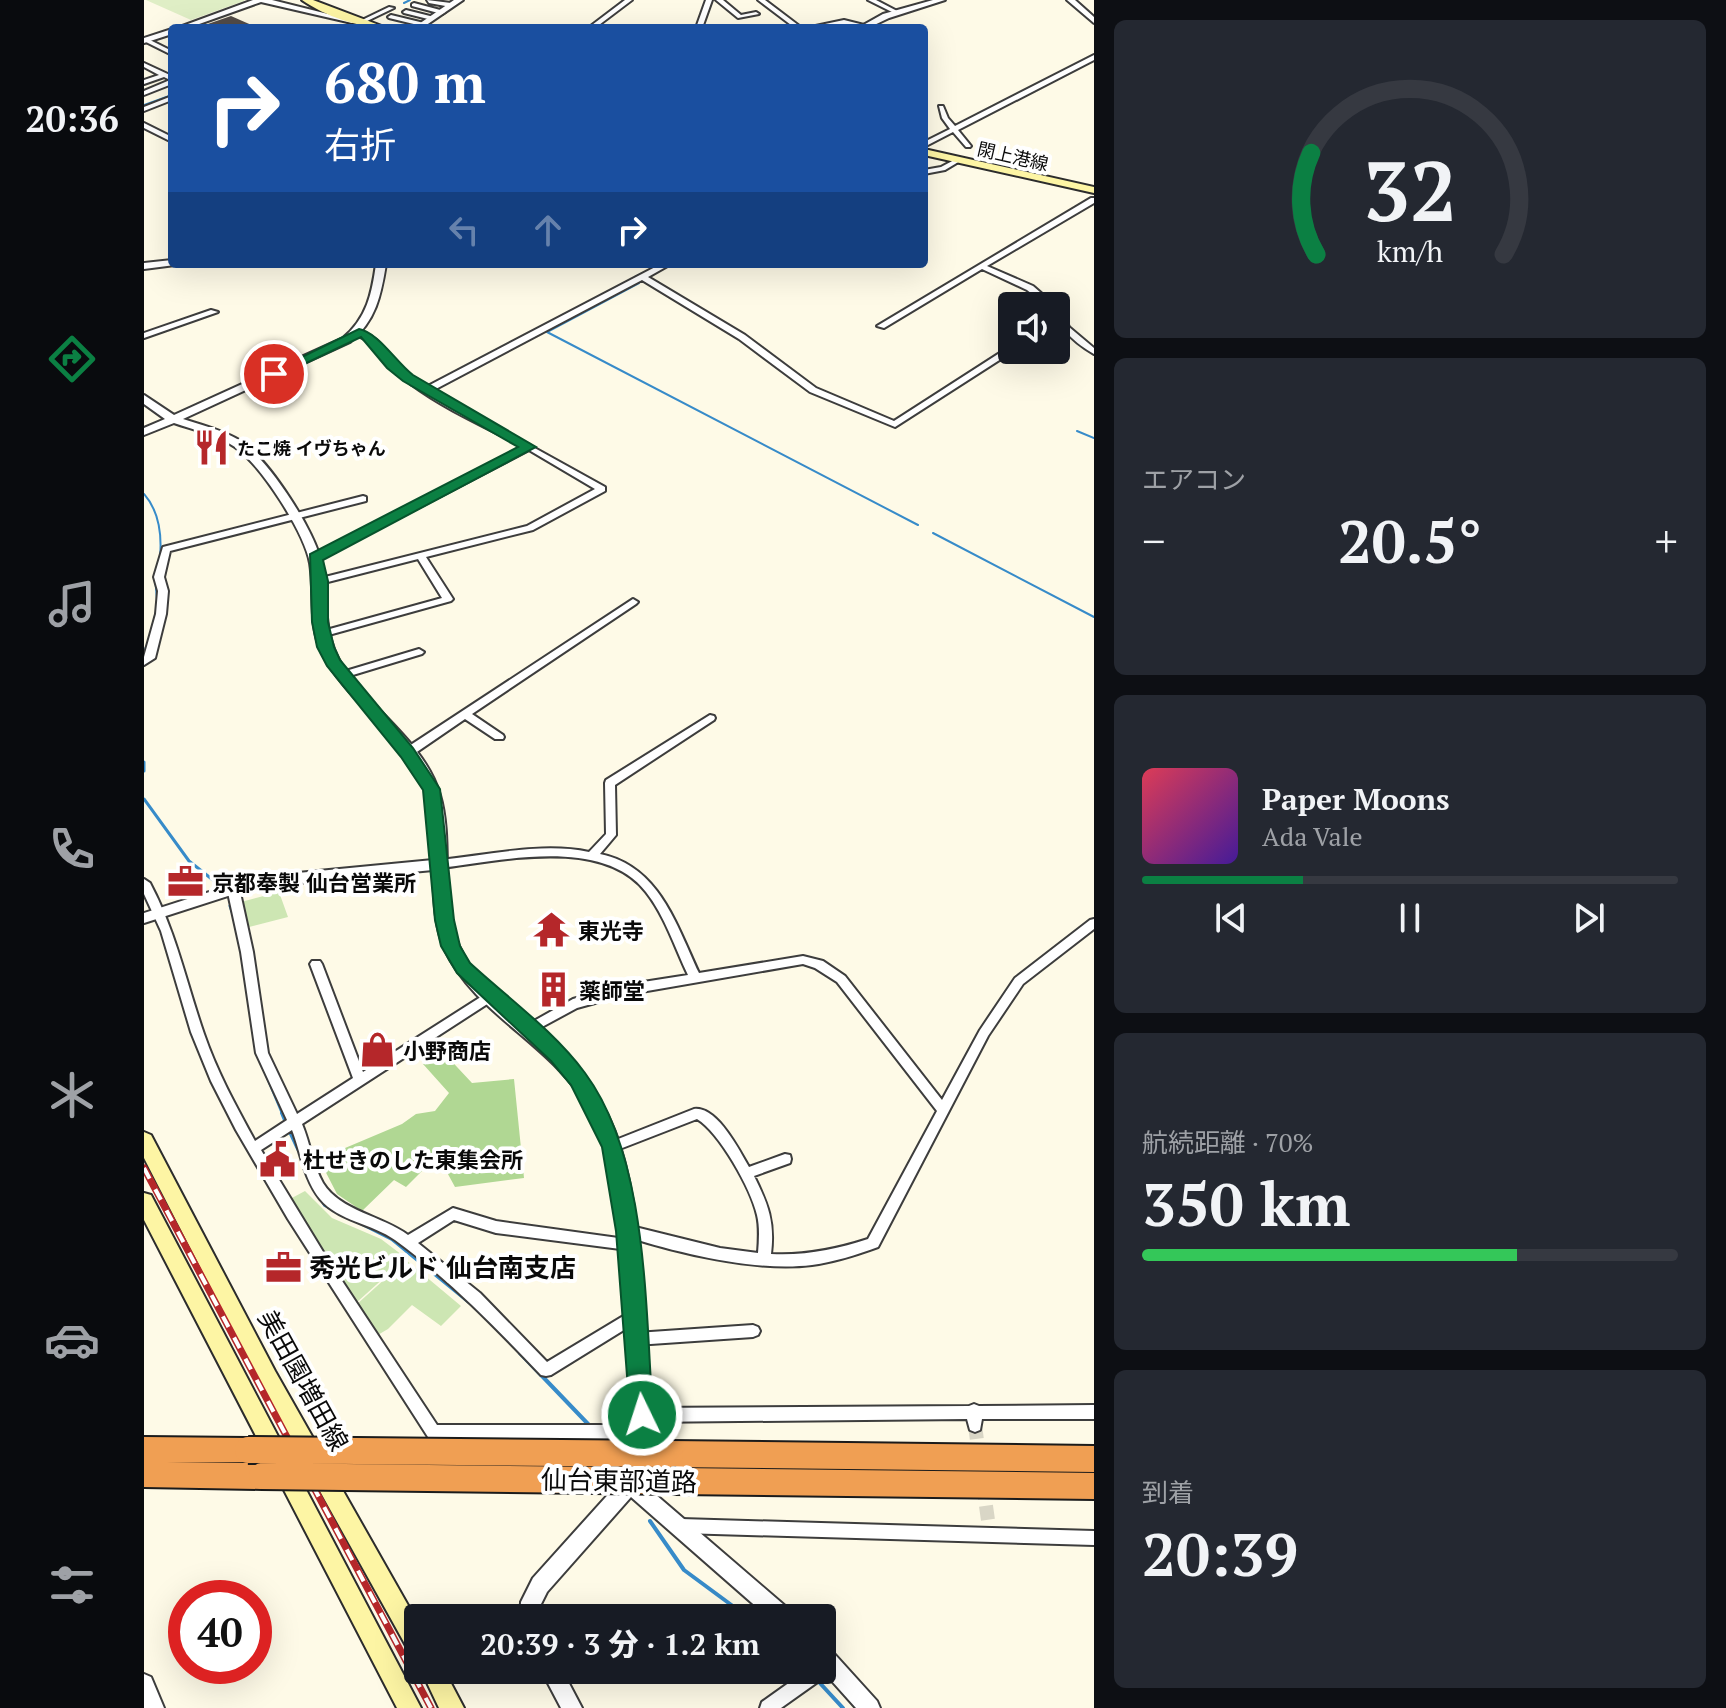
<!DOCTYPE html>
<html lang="ja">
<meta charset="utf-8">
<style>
:root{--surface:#171b24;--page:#242831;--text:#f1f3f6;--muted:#9ea1a6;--line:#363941;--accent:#0b8043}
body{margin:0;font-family:"PT Serif","Noto Sans JP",serif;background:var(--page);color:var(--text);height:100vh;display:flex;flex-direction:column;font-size:30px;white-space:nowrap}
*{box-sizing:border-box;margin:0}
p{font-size:26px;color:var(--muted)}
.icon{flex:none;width:44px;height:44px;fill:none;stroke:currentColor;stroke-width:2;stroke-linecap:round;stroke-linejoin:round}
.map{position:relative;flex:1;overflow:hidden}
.side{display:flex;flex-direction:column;gap:20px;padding:20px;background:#0d0f14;width:632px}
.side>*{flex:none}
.top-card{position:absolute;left:24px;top:24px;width:760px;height:244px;border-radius:8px;box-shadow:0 8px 32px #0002;background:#1a4fa0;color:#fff;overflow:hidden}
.tools{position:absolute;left:854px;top:292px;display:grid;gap:16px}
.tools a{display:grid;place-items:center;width:72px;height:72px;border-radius:8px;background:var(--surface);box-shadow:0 8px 32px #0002;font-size:40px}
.speed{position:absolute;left:24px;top:1580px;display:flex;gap:16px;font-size:40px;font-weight:700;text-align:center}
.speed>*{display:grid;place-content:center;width:104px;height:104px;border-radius:50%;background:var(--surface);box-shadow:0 8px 32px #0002;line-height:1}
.speed .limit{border:12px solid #d22;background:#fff;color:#111}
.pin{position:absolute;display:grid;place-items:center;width:68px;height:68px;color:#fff;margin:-34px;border:4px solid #fff;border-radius:50%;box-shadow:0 2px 8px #0007}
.me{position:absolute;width:88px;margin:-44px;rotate:356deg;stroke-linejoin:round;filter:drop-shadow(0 0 6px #0008)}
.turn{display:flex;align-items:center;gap:28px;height:168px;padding:0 24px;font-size:36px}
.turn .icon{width:104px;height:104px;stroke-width:2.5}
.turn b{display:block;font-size:56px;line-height:68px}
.lanes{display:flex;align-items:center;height:76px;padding:0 24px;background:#0003;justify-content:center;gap:40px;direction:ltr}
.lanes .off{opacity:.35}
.big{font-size:60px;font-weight:800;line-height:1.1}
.side .tile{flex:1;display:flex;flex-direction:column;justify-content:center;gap:12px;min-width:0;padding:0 28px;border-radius:12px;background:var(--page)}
.side .dial{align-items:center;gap:0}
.dial svg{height:208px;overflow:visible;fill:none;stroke:var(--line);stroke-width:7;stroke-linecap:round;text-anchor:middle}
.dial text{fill:var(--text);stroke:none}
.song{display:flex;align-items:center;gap:24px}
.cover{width:96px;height:96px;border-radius:12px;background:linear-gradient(135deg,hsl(350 70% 55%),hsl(260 70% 35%))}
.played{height:8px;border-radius:4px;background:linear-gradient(90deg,var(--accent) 30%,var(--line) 30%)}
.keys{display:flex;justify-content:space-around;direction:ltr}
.heat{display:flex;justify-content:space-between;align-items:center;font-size:44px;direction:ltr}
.charge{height:12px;border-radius:6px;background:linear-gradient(90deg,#34c759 70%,var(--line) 0)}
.trip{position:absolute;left:260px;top:1604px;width:432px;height:80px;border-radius:8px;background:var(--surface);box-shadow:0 8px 32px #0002;font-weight:800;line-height:80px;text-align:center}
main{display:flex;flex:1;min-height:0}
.tab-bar{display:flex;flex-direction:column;width:144px;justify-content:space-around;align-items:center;background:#090b0e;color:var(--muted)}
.tab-bar .icon{width:56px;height:56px}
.tab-bar .selected{color:var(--accent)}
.tab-bar b{font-size:36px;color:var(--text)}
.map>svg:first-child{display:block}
.green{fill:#cde6b3}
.forest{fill:#b0d793}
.pitch{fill:#dfeec5}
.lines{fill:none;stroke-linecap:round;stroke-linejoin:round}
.stream-far2{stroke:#378bc9;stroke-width:2}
.stream-far1{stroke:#378bc9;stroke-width:3}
.stream{stroke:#378bc9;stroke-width:4}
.building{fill:#524b47}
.minor-tunnel{stroke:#d9d6c6;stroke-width:14;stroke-dasharray:14 7;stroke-linecap:butt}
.minor-casing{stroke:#3d3d3d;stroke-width:4}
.tertiary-casing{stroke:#3d3d3d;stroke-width:4}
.secondary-casing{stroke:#2c2c2c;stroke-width:4}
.motorway-casing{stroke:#1b1b1b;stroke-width:4}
.minor{fill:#fff;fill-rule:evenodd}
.tertiary{fill:#fff;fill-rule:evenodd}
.secondary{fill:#fdf5a4;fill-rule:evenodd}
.motorway{fill:#f09f53;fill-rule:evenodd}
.rail-casing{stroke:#b5272a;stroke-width:7}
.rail{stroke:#fff;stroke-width:4;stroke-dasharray:12;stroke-linecap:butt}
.motorway-bridge-casing{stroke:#1b1b1b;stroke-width:30;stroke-linecap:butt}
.motorway-bridge{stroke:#f09f53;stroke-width:26}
.route{fill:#0b8043;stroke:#07532c;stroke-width:2}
.labels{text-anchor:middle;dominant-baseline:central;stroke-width:8;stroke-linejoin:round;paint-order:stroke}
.far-street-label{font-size:18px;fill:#0a0a0a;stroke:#fff}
.far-poi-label{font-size:18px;font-weight:bold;fill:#0a0a0a;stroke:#fff;text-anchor:start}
.poi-label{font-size:22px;font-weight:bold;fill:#0a0a0a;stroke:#fff;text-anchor:start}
.near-poi-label{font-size:26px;font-weight:bold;fill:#0a0a0a;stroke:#fff;text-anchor:start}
.near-street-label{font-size:26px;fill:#0a0a0a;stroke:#fff}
</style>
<main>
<nav class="tab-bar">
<b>20:36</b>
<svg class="icon selected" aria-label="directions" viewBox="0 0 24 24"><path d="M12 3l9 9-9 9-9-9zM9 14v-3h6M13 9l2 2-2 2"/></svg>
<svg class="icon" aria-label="music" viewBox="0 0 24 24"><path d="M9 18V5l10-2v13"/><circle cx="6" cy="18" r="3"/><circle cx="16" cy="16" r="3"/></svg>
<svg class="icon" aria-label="phone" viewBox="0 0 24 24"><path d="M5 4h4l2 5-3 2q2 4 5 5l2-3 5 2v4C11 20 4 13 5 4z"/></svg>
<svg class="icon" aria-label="climate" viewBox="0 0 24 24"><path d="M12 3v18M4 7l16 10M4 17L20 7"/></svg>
<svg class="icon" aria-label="car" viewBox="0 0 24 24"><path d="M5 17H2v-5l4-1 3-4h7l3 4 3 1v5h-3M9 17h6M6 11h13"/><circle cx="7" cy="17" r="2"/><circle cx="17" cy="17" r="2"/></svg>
<svg class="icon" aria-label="filters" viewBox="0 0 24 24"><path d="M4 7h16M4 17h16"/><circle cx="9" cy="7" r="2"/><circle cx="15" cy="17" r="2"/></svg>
</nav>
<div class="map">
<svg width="950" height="1708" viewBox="0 0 950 1708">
<rect width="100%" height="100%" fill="#fefae7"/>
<path class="green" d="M135,892L144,917L105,927L97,902Z
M161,1191L188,1218L237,1239L262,1258L212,1303L146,1199Z
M262,1260L317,1306L297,1326L268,1305L244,1329L232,1336L212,1305Z"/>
<path class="forest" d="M299,1052L328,1083L370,1079L380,1178L311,1187L299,1165L282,1167L262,1187L250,1180L218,1211L193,1194L175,1159L258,1124L272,1114L291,1111L305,1093L279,1064Z"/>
<path class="pitch" d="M2,0H100V1L47,20Z"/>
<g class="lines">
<path class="stream-far2" d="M260,3L266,0
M0,105L28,95
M491,277L517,264
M495,283L403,332L774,525
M933,431L950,438
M0,494C16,512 18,535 16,558
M789,533L950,617
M11,576L13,600
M2,650L13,608"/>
<path class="stream-far1" d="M1,654L2,648
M0,762V771
M0,799L45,861L69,880
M86,906L90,917
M114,1055L139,1115"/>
<path class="stream" d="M138,1113L141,1120
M147,1134L154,1149
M157,1156L165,1179L181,1205L248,1239L325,1302
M376,1353L445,1425
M506,1521L540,1570L605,1618
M674,1681L699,1708"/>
</g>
<path class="building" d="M87,16L114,28H55V27Z"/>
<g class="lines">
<path class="minor-tunnel" d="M831,1425L835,1456
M839,1485L844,1520"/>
<defs>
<path id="minor" d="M283,0L307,3L310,5L307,7L285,3Z
M481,0H488L451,28H444Z
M562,0H568L558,28H552Z
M572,0H579L597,15L612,12L615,14L594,18Z
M614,0H621L658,28H651Z
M724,0H732L755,12L750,13Z
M270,3L300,11L301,12L298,14L268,6V4Z
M245,7L250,8L219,23L214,22Z
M262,10L290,17L291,18L288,20L260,13L259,12Z
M247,15L280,23L281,24L278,26L245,18L244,17Z
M700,20L724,26L721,28L700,24L676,28H662Z
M0,39H4L28,51V55L0,41Z
M950,55V60L814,130L827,146L826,147H822L809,132L780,147V142L806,129L798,118L795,106H799L804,118L811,126Z
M0,63L28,76V84L0,95V91L26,80L20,77L0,84V80L15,75L0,67Z
M28,96V100L0,111V107Z
M0,123L28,137V142L0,128Z
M814,158L816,159V161L801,170L780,174V170L797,167Z
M947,198H950V203L843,266L889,286L912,306H903L883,290L838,269L740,328L733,326Z
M517,264H527L504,277L601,335L672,388L750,421L865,347H868V350H871L751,427L666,392L595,339L498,280L288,391L461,487V491L389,530L282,557L309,599L307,601L181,636H175L173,634L175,632L298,598L274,559L176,584L173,583L171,581L173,579L383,526L451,489L385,450L174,560H168V556L379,447C342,427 302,410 268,385C248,371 235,344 212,335V331C234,332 246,358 261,372C267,378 275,383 282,387Z
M912,307L916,309L925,327L950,348V354C933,344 912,328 912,307Z
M67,310L74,312L0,338V333Z
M219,496L222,497V501L26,551L20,577L24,591L22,614L11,658L0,665V657L12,614L14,591L10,577L19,547Z
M489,599L494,602L492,604L328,714L359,735L360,737L359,739H351L321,719L267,756H259L258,753L259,750Z
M275,649L280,652L278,654L199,678L194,675L195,673Z
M566,715L570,716L571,718L570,720L471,785L472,835L456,854C515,866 532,924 555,973L659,956L679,961L701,976L798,1100L836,1030L871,978L946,920L950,919V929L879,984L844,1036L734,1247C712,1255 690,1262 668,1265C611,1272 533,1253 478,1235L476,1231L478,1227L483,1225L576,1248L614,1253C615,1240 616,1227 613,1215C607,1189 576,1133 553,1119L468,1152L464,1151L462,1147L464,1143L550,1109C573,1106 595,1150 605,1167L641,1154L646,1155L647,1159L646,1163L610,1176C624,1204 631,1222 627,1254C661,1256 693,1249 724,1239L793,1111L693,982L671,968L659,964L480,995L433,1008L385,1034L381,1032L379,1029L381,1026L429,999L480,985L544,975C531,948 521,916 502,892C458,836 357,861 296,868L290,864L296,860C343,855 399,842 445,852L462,834L461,783L462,780Z
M0,879L6,883C32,932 42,982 60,1034C73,1072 92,1106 111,1141L143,1120L112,1053L97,952L83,888L85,885L89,884L95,888L109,952L124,1053L153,1114L209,1078L166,964L168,961H176L178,964L219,1072L343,993H351L353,996L351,999L158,1124C166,1143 169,1166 179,1183C196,1211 239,1216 264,1235L309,1208L352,1221L489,1240L491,1244L489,1248L484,1250L352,1233L310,1220L274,1243L336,1293L403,1362L486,1312L491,1310L496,1312L498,1316L496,1320L407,1375L402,1376L397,1375C351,1327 306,1280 251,1240C229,1224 194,1221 176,1199C160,1179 157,1153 148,1130L117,1150L181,1255L293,1425H500L505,1427L507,1432L505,1437L500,1439H289L284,1437L144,1219L92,1130L67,1081L47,1032L17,931L0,894Z
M609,1325L614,1327L616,1331L614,1335L609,1337L492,1345L487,1343L485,1339L487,1335L492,1333Z
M830,1404L835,1406L950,1405V1419H838L836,1430L831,1432L826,1430L823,1419L498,1422L493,1420L491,1415L493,1410L498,1408L825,1406Z
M537,1519L950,1531V1545L537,1533L532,1531L530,1526L532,1521Z
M678,1663L682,1664L684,1670L682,1676L637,1708H616L618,1702L663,1670H678Z"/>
<path id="tertiary" d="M109,0H128L212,21L208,23L117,2L44,28H33Z
M310,0H319L278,28H269Z
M789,0H801L745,18L724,28H714L739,14Z
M923,0H931L950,17V23Z
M28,29V34L0,43V38Z
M28,260V264L31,265L0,269V263Z
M232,264H242C237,295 232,321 206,342L39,419C58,425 78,430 95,440C124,458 172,532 178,565C184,600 178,633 198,665C226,710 280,741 296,795C311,847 292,907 320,956C333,980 357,999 378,1017C419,1052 456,1087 474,1140C495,1203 497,1271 501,1338C504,1378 508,1418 509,1459L497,1482L647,1611L650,1618H625L487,1497L403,1592L397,1604L396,1618H376L377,1602L389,1578L479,1478L491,1458C490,1417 486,1377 484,1336C480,1261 480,1178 445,1110C410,1044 331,1016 300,948C290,924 290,895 289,870L112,887L0,923V913L112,877L289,860C289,837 289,815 282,793C265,739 204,704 178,653C164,625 171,593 166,563C160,532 118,466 91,447C73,435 50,430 30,423L0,435V428L21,419L0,404V395L30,415L199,338C223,318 228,293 232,264Z
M678,1645L685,1648L733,1701L736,1708H712L678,1670Z
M397,1670H418L438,1708H417Z
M0,1674L7,1677L20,1708H0Z"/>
<path id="secondary" d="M158,0H169L243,28C215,28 181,16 158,0Z
M780,149L950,187V193L780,155Z
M0,1132L7,1135L131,1371L274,1623V1656L266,1653L117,1385L0,1158Z
M0,1193L7,1195L277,1708H253L0,1220Z
M277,1670H300L320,1708H295Z"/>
<path id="motorway" d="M0,1437L104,1438L113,1441L117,1450L113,1459L104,1462H23L118,1463L127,1467L131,1476L127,1485L118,1489L0,1487Z
M526,1441L950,1446V1472L526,1467L517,1463L513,1454L517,1445Z
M532,1468L950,1473V1499L532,1494L523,1490L519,1481L523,1472Z"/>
</defs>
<use href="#minor" class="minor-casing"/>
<use href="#tertiary" class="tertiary-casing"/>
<use href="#secondary" class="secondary-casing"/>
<use href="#motorway" class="motorway-casing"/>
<use href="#minor" class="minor"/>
<use href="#tertiary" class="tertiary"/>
<use href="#secondary" class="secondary"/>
<use href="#motorway" class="motorway"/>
<defs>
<path id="rail" d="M0,1168L287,1708"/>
</defs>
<use href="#rail" class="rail-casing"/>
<use href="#rail" class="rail"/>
<defs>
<path id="motorway-bridge" d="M104,1450L526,1454
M118,1476L532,1481"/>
</defs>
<use href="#motorway-bridge" class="motorway-bridge-casing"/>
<use href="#motorway-bridge" class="motorway-bridge"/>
</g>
<path class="route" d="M215,329C235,333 252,362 269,375L392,447L179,560L184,581V622L190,647L196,660L269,748L296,789L310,920L316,946L326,963C364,998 410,1031 441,1073C505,1159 501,1311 509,1415L506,1423L498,1426L489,1423L486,1415L472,1231L458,1147L427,1085L407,1061L313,973L297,946L291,920L279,790L257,757L183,666L173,647L168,622L166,554L374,447L259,381L243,368L217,337L135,376L123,374Z"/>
<defs>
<symbol id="restaurant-bare" viewBox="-9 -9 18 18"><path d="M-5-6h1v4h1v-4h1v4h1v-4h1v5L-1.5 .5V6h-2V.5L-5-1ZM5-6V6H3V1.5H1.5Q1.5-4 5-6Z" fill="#b5272a" stroke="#fff" stroke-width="2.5" paint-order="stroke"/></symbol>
<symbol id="office-bare" viewBox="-9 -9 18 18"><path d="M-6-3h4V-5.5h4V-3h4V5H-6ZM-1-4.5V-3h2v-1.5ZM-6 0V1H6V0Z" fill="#b5272a" stroke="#fff" stroke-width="2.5" paint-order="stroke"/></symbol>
<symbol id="temple-bare" viewBox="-9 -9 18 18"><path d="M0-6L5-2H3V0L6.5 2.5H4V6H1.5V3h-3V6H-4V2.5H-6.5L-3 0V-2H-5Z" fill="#b5272a" stroke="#fff" stroke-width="2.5" paint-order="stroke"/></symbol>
<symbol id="building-bare" viewBox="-9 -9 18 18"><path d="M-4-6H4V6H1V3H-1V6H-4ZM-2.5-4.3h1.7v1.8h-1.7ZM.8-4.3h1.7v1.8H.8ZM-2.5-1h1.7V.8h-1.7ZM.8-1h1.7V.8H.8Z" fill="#b5272a" stroke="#fff" stroke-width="2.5" paint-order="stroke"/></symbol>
<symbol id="shop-bare" viewBox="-9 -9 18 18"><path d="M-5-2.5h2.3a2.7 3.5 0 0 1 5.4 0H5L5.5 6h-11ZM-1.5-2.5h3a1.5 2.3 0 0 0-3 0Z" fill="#b5272a" stroke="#fff" stroke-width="2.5" paint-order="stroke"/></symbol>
<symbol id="civic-bare" viewBox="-9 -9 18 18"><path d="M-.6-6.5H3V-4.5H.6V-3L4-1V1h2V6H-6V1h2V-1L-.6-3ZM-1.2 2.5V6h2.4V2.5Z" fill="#b5272a" stroke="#fff" stroke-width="2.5" paint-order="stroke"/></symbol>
</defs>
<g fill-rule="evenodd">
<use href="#restaurant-bare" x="42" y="422" width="51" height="51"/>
<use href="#office-bare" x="16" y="856" width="51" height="51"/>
<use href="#temple-bare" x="382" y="904" width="51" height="51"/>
<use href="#building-bare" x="384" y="964" width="51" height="51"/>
<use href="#shop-bare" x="208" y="1024" width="51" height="51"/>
<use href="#civic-bare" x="108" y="1134" width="51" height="51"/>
<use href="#office-bare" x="114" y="1242" width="51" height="51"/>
</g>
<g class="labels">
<g class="far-street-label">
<text transform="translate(869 156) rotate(13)">閖上港線</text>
</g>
<g class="far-poi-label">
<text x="93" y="448">たこ焼 イヴちゃん</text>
</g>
<g class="poi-label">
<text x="68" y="882">京都奉製 仙台営業所</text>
<text x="434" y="930">東光寺</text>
<text x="435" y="990">薬師堂</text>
<text x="259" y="1050">小野商店</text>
<text x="159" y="1159">杜せきのした東集会所</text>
</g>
<g class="near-poi-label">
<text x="165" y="1267">秀光ビルド 仙台南支店</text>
</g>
<g class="near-street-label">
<text transform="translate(160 1380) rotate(61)">美田園増田線</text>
<text transform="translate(475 1480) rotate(1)">仙台東部道路</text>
</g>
</g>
</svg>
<div class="tools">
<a><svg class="icon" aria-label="sound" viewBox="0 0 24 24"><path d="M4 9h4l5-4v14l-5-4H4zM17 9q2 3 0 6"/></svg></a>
</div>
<div class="speed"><div class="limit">40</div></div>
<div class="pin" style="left:130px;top:374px;background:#d93025"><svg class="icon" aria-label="arrive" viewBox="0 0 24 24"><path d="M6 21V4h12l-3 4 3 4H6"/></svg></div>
<svg class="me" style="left:498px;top:1415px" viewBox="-20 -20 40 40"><circle r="17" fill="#0b8043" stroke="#fff" stroke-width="3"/><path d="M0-11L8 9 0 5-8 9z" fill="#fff"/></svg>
<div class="trip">20:39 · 3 分 · 1.2 km</div>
<div class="top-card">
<div class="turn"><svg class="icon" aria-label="right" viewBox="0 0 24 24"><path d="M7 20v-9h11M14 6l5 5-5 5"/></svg><div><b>680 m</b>右折</div></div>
<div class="lanes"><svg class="icon off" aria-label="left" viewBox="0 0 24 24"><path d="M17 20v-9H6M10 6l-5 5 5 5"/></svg><svg class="icon off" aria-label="ahead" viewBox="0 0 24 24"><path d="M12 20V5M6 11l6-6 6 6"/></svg><svg class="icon" aria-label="right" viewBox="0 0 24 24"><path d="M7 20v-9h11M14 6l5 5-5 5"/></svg></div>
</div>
</div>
<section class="side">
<div class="tile dial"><svg viewBox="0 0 100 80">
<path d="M14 69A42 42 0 1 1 86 69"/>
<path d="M14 69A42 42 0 0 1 12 30" stroke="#0b8043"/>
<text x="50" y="56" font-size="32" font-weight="700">32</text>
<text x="50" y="72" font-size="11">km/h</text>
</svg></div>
<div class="tile"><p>エアコン</p>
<div class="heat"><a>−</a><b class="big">20.5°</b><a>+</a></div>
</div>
<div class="tile">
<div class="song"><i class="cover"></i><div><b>Paper Moons</b><p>Ada Vale</p></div></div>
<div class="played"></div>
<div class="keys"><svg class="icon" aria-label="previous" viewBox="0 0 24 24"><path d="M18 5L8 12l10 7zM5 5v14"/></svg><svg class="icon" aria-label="pause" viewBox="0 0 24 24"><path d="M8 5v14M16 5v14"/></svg><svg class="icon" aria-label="next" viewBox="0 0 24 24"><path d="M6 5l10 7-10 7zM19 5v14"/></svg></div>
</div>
<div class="tile"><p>航続距離 · 70%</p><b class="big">350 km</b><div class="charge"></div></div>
<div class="tile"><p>到着</p><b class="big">20:39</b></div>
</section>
</main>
